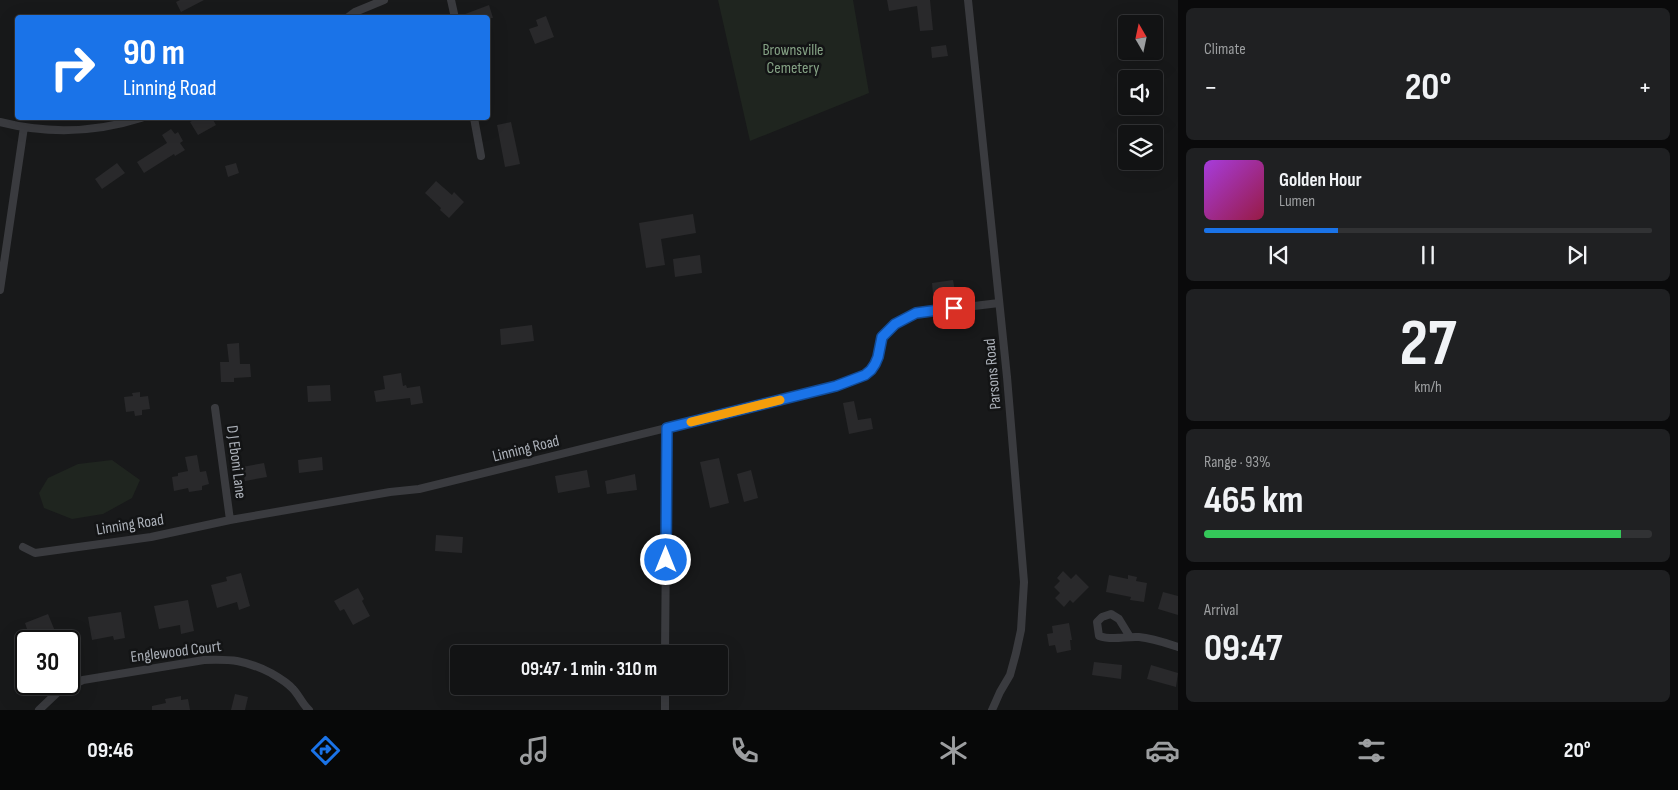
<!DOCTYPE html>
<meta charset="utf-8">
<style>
:root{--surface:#121314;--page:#1f2022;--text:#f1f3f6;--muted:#9c9ea0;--line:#313234;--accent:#1a73e8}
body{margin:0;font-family:"Sofia Sans Condensed",sans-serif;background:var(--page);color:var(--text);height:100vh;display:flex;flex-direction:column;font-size:19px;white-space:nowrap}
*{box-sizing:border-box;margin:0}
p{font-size:16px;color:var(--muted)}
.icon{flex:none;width:28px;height:28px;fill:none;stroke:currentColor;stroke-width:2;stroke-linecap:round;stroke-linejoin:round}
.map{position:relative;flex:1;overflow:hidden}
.drawer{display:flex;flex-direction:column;gap:8px;padding:8px;background:#0a0a0b;width:500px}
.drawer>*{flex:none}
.guide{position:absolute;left:15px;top:15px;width:475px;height:105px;border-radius:5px;box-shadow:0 5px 20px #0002,0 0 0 1px var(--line);background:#1a73e8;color:#fff;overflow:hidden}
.needle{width:32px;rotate:351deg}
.tools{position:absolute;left:1118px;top:15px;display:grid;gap:10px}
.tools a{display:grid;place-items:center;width:45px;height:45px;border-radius:5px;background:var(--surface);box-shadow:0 5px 20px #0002,0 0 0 1px var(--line);font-size:25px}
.speed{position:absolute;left:15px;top:630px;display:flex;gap:10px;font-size:25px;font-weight:700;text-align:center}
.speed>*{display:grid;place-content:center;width:65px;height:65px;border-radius:50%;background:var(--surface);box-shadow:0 5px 20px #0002,0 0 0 1px var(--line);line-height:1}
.speed .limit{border:2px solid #111;border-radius:8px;background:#fff;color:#111}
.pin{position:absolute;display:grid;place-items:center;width:42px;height:42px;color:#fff;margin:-21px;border-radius:10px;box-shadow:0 2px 8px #0006}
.me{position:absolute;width:55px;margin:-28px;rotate:0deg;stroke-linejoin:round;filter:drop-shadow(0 0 4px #0008)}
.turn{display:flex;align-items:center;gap:18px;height:105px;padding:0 25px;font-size:22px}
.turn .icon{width:65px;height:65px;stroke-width:2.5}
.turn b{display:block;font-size:35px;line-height:42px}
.big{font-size:38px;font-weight:700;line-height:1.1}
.drawer .card{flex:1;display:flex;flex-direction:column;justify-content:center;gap:8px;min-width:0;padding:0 18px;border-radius:8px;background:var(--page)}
.drawer .dial{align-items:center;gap:0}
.dial b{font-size:65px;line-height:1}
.song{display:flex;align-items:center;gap:15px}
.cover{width:60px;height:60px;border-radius:8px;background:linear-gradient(135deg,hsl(280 70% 55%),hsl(340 70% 35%))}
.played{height:5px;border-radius:2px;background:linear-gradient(90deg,var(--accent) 30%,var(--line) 30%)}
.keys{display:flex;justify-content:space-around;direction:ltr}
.heat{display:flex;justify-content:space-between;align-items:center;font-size:28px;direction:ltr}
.charge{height:8px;border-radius:4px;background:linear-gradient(90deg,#34c759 93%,var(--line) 0)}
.trip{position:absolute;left:450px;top:645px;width:278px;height:50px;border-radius:5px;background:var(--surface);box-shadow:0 5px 20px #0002,0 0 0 1px var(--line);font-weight:700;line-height:50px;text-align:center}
.menu{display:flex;height:80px;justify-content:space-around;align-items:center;background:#070808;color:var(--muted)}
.menu .icon{width:35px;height:35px}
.menu .selected{color:var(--accent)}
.menu b{font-size:22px;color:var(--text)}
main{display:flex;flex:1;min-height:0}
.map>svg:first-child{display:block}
.green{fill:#1f251f}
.building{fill:#29292b}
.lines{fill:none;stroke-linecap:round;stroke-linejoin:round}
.minor{stroke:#3a3b3f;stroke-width:8}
.route-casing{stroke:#114b97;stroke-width:12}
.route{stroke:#1a73e8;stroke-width:9}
.slow{stroke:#f59e0b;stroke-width:9}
.labels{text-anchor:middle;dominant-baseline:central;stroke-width:5;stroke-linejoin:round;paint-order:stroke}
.park-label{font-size:16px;fill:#85a285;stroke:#131415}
.street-label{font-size:16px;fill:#acb1b9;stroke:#131415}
</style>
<main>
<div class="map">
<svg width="1178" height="710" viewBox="0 0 1178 710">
<rect width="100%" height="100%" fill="#18191a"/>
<path class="green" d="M718,0H853L869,93L750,141Z
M112,460L140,480L132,498L103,514L72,519L44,508L39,493L48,478L78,464Z"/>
<path class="building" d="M180,0H204L181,12L176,2Z
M887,0H930L933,30L920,31L917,6L889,11Z
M489,5L493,18H461L460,16Z
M546,16L554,37L535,44L529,29L538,26L536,20Z
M946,45L948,56L932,58L931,47Z
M197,118H212L216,125L198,135L190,122Z
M511,122L520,164L505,167L497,125Z
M171,129L175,134L178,132L183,141L180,143L185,150L175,156L174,154L144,173L137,162L167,143L162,135Z
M117,163L125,173L102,189L95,179Z
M236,163L239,173L228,177L225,166Z
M436,181L452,195L454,192L464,202L449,218L440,210L441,208L425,193Z
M693,214L696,233L661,239L665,265L646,268L639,223Z
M700,255L702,273L675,277L673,259Z
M953,280L955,291L933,294L932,283Z
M532,325L534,341L501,345L500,329Z
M239,343L240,364H250L251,377L234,378V382H221L220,362H229L227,344Z
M401,373L403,386L406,385L407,388L420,386L423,403L411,405L410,398L376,402L374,391L385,389L383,376Z
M330,385L331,401L308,402L307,386Z
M140,392V397L148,396L150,409L142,410V415L135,416L134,411L126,412L124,397L133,396L132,393Z
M854,401L858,420L871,418L873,429L849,434L843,403Z
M197,455L200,472L206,471L209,484L202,486V490L189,492L188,488L174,491L172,477L178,476V473L188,471L185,457Z
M322,457L323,470L299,473L298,460Z
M719,458L729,503L710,508L700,462Z
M264,463L267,477L245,481L242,467Z
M587,470L590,487L558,493L555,476Z
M751,470L758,498L744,502L737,474Z
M635,474L637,490L607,494L605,481Z
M436,535L463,537L462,553L435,551Z
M1063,571L1071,579L1076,574L1089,587L1073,603L1070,600L1064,607L1055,598L1060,593L1054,587L1060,581L1057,578Z
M241,573L250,606L239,610L237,602L217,608L211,585L227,581L226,577Z
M1109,575L1128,579V575L1137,577L1136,581L1147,583L1144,602L1130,600L1131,597L1106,592Z
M358,588L364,599L362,601L370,616L353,625L344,609L340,611L334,601Z
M1163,592L1178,596V615L1158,609Z
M188,600L194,631L181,634L180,625L159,629L154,606Z
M121,612L125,638L114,640L113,636L92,640L88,617Z
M48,614L59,641H23L20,635L28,632L25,623Z
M1069,623L1072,640H1070L1071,650L1057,653L1055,645L1049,646L1047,634L1053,633L1052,626Z
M1094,662L1122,665L1121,679L1092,675Z
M1151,665L1178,673L1176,687L1147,679Z
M235,694L248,697L245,710H231Z
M181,696V700L188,699L190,710H152V706L166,703L165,699Z"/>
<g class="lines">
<path class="minor" d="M451,0L455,18
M968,0L1007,377L1024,582L1021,630L1016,653L1010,675L1000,692L992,710
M347,18L355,12L384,0
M474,118L481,156
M0,122C47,134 94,133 141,118
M0,290L24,127
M215,408L230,520
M23,547L35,553L151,537L230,520L390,492L419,489L776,401L787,397L835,386L865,375L871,370L875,364L878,357L882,337L895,324L916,313L999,303
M1130,637L1119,619L1111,614L1102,617L1097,622L1099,636C1113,641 1125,636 1139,637C1152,638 1166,643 1178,647
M665,654L667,428
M39,710L59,691L83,680L204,660C232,659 245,660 271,673C278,677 287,682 293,689C299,695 302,704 309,710
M665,710V686"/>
</g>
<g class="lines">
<defs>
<path id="route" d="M666,560L667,428L836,386L865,375L871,370L875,364L878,357L882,337L895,324L916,313L954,308"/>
</defs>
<use href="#route" class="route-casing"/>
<use href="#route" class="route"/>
<path class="slow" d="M691,422L780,400"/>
</g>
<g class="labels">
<g class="park-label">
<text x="793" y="50">Brownsville<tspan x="793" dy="18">Cemetery</tspan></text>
</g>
<g class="street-label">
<text transform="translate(993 374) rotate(-95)">Parsons Road</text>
<text transform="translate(526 449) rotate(-14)">Linning Road</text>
<text transform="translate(236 462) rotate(83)">D J Eboni Lane</text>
<text transform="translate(130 525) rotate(-9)">Linning Road</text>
<text transform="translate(176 652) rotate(-7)">Englewood Court</text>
</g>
</g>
</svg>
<div class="tools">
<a><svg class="needle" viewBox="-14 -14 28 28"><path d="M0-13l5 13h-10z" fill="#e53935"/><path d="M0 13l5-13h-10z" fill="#9c9ea0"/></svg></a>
<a><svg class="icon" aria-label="sound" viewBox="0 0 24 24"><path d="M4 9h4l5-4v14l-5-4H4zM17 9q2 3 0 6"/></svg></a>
<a><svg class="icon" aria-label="layers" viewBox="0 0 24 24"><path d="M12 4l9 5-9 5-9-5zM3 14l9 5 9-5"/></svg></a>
</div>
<div class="speed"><div class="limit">30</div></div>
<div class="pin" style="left:954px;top:308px;background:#d93025"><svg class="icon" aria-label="arrive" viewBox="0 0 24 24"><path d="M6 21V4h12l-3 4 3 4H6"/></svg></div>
<svg class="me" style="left:666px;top:560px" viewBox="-20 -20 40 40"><circle r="17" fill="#1a73e8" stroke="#fff" stroke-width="3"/><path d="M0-11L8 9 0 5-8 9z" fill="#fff"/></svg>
<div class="trip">09:47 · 1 min · 310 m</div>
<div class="guide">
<div class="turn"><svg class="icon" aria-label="right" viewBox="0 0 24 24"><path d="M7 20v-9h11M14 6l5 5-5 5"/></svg><div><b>90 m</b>Linning Road</div></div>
</div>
</div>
<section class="drawer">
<div class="card"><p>Climate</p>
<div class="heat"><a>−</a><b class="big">20°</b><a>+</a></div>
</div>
<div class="card">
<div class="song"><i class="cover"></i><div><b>Golden Hour</b><p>Lumen</p></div></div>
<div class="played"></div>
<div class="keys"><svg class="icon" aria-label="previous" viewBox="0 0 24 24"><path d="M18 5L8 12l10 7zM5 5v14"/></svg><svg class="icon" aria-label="pause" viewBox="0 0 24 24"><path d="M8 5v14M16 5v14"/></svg><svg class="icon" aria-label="next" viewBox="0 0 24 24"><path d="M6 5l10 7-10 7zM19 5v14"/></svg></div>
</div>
<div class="card dial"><b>27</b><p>km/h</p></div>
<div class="card"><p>Range · 93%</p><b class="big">465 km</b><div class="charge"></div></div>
<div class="card"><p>Arrival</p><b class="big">09:47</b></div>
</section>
</main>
<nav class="menu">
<b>09:46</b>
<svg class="icon selected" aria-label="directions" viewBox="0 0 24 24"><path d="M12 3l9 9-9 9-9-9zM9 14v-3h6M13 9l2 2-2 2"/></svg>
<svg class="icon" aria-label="music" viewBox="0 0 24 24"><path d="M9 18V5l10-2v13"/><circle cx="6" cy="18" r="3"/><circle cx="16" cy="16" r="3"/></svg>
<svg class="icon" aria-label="phone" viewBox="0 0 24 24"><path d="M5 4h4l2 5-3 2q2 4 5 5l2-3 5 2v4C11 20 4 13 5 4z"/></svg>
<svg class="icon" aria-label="climate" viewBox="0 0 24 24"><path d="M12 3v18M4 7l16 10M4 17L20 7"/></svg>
<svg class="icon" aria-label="car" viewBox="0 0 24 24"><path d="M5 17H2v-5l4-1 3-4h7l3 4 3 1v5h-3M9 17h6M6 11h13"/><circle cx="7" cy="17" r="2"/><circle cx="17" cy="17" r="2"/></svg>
<svg class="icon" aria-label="filters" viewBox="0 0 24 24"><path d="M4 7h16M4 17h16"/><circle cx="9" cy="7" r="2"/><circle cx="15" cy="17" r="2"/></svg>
<b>20°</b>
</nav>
